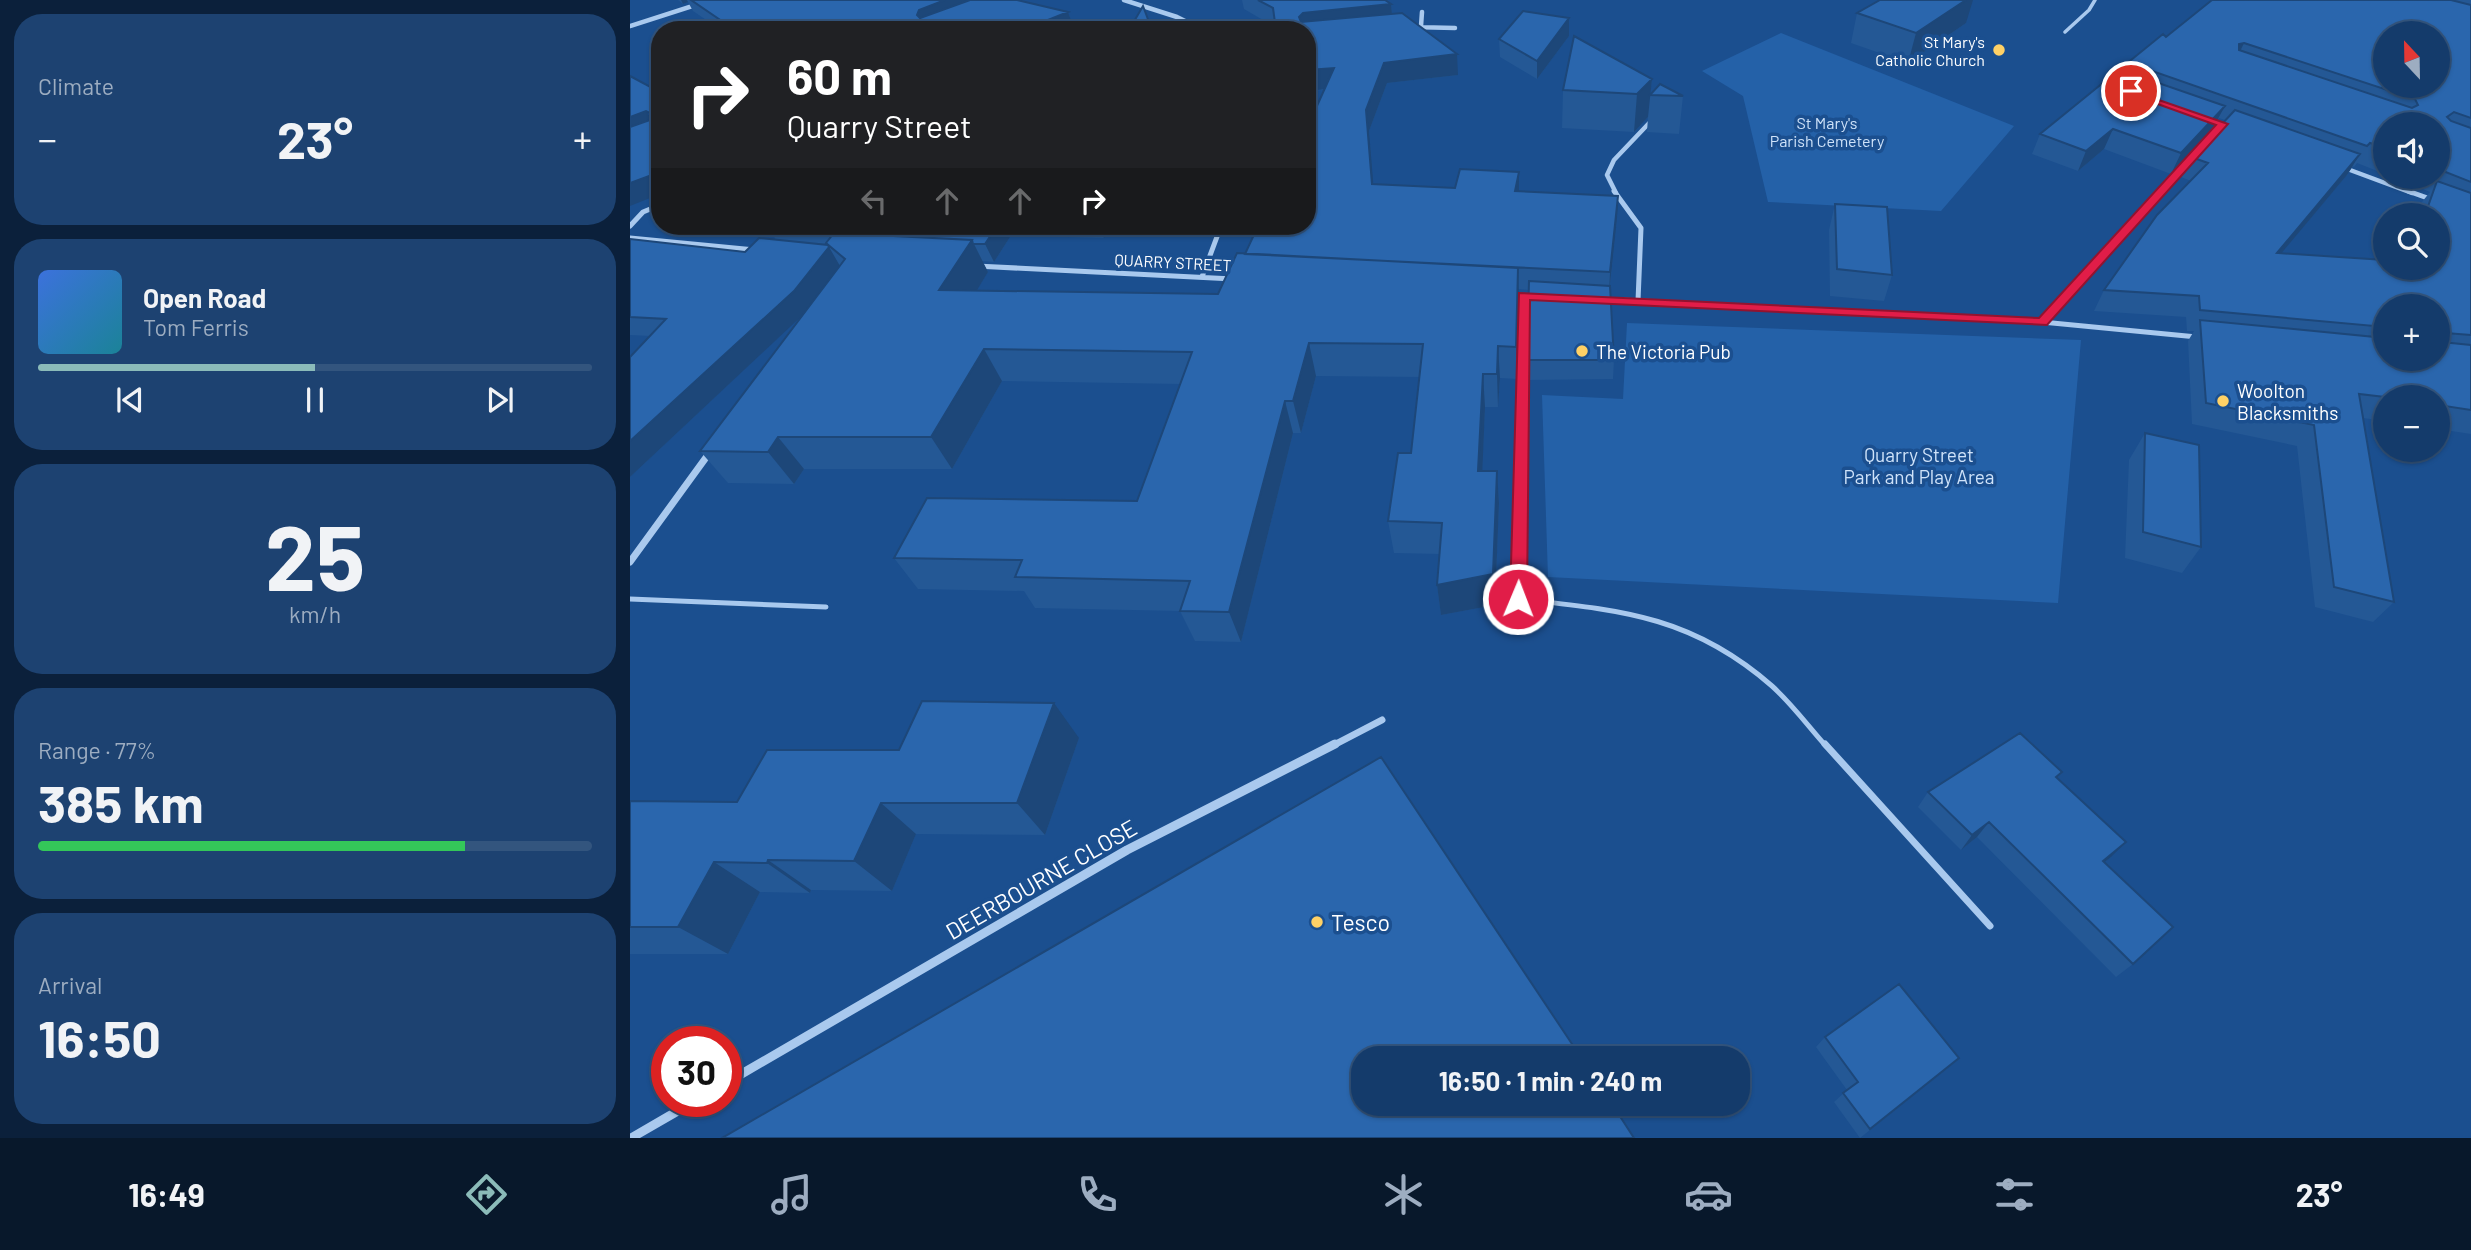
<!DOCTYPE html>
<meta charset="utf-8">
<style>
:root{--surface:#143b6b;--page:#1d4271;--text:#f1f3f6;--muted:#9dadc1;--line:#33557e;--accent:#8bbbb9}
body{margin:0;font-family:Barlow,sans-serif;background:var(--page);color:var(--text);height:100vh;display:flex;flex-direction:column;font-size:26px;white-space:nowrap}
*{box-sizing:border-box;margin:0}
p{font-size:23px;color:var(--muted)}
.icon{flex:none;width:38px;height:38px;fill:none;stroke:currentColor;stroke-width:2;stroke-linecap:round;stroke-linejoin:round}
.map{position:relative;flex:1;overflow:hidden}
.sheet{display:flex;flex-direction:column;gap:14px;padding:14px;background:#0b203b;width:630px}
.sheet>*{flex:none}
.guide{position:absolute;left:21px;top:21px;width:665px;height:214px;border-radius:28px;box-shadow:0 2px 5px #0004,0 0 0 2px var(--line);background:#202124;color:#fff;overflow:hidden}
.needle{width:46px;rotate:338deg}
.tools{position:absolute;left:1743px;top:21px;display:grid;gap:14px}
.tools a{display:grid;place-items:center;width:77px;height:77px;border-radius:50%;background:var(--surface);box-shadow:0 2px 5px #0004,0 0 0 2px var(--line);font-size:35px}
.speed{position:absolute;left:21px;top:1026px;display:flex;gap:14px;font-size:35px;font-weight:700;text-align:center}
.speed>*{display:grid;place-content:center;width:91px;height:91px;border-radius:50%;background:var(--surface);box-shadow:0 2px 5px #0004,0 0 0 2px var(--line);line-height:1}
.speed .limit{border:10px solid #d22;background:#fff;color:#111}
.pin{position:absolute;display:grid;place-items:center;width:60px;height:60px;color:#fff;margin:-30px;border:4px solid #fff;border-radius:50%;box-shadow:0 2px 7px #0007}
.me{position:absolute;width:77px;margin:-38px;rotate:1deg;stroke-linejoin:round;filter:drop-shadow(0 0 5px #0008)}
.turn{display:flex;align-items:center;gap:24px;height:147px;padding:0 21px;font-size:32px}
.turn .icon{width:91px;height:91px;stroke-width:2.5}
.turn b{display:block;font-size:49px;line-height:60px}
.lanes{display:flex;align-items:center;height:66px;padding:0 21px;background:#0003;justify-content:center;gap:35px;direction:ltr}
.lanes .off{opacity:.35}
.big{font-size:52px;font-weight:700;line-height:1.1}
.sheet .widget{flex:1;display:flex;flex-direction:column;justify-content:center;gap:10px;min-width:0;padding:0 24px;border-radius:28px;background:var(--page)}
.sheet .dial{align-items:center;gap:0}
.dial b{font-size:91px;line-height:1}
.song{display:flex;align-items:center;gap:21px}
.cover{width:84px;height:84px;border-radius:10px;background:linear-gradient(135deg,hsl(220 70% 55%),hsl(190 70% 35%))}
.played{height:7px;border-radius:4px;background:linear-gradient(90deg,var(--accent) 50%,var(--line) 50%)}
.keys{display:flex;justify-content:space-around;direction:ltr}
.heat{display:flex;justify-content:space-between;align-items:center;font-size:38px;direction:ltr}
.charge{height:10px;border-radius:5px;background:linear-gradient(90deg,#34c759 77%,var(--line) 0)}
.trip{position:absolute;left:721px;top:1046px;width:399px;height:70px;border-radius:28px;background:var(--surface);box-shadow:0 2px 5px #0004,0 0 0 2px var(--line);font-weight:700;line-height:70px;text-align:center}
.dock{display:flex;height:112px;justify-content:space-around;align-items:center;background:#08182b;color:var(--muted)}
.dock .icon{width:49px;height:49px}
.dock .on{color:var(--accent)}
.dock b{font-size:32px;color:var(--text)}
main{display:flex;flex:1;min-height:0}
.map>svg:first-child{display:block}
.green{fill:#2461a8}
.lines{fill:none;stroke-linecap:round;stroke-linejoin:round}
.lane-far2{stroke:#a9c9ee;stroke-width:3.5}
.lane-far1{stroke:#a9c9ee;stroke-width:5}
.lane{stroke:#a9c9ee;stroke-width:7}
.street-far3{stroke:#a9c9ee;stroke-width:4.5}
.street-far2{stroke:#a9c9ee;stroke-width:5}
.street-far1{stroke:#a9c9ee;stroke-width:7}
.street{stroke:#a9c9ee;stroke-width:9}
.wall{fill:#245895;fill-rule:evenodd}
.shaded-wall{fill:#1d4779}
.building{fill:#2a66ad;stroke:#1d4779;stroke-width:2;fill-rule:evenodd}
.route{fill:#e11d48;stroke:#92132f;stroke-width:2}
.poi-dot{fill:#ffd166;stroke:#1b4f8f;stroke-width:2.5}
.labels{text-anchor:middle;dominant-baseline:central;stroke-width:7;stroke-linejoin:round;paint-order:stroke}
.far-poi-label{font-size:16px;fill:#fff;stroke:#1b4f8f;text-anchor:end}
.far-park-label{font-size:16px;fill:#cfe3fa;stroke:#1b4f8f}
.far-street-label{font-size:16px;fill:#fff;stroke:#1b4f8f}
.poi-label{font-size:19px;fill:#fff;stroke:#1b4f8f;text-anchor:start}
.park-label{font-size:19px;fill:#cfe3fa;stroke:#1b4f8f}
.near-street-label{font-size:23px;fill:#fff;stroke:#1b4f8f}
.near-poi-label{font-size:23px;fill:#fff;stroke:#1b4f8f;text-anchor:start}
</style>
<main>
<section class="sheet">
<div class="widget"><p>Climate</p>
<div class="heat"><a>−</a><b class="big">23°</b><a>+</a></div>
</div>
<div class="widget">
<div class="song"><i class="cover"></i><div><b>Open Road</b><p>Tom Ferris</p></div></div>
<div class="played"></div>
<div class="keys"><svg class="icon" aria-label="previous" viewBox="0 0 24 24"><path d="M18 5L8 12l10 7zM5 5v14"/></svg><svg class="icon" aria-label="pause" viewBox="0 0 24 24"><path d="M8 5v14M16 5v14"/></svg><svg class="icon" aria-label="next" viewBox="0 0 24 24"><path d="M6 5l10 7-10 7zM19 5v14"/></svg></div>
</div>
<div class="widget dial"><b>25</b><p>km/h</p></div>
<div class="widget"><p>Range · 77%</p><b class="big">385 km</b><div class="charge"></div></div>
<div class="widget"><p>Arrival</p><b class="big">16:50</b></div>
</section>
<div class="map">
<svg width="1841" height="1138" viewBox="0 0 1841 1138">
<rect width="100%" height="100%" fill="#1b4f8f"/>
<path class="green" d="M1151,33L1384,126L1311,211L1138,202L1113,96L1072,71Z
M997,323L1451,340L1428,603L918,577L912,395L993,399Z"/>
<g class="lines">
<path class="lane-far2" d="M1435,32L1459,10L1465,0"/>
<path class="lane-far1" d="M0,599L196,607
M888,599C989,610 1061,615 1142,686C1162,704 1178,726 1196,746"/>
<path class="lane" d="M1195,744L1360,926"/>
<path class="street-far3" d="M494,0L547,17L573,30
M0,26L81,0
M791,26L792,12
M782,27L825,28
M1712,167L1782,193
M986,193L977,175L984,160L1023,119
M1530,193L1565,154"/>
<path class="street-far2" d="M984,191L1011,228L1008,301
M1778,191L1803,200
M0,226L13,212L30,205
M0,238L125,250
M346,266L603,279
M572,277L591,226
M881,295L907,297
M972,299L1412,322L1567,337
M1412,322L1532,191
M891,436L894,296"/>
<path class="street-far1" d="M0,562L80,452
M888,599L891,434
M702,746L752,720"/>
<path class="street" d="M96,1083L497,850L705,744
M1,1138L65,1101"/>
</g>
<path class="wall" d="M48,0H387L438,12L444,28L439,30H91L63,11L58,2L53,4Z
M612,0H755L761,4L762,14L828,75L757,83L739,131L743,184L825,188L889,172V191L987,218L980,286L984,360L983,379L897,380L899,290L888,289L887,379L870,378L868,407H855L852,471H867L869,503L865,605L811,615L807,585L810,554L764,553L758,521L781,453L790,377L686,376L671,433H663L611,642L565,641L550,611L405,608L394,591L288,589L264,558L507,501L550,384L372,381L322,469H174L164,484L98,483L70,451L171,316L0,477V357L20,336L0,335V239L115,252L146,240L140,230L387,226L364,262L352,261L358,272L346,291L588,294L615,254L677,226L694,90L677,91V30L645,27L614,9Z
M1582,0H1841V434L1808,429V397H1755V421L1733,418L1764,602L1743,622L1685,607L1667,446L1562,424L1558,341L1564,331H1557L1556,317L1464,311L1474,290L1561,181L1551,177L1561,157L1595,120L1589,118L1584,126L1541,174L1474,149L1448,171L1402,154L1410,134L1536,37ZM1755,124H1808V177H1762L1800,192L1792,202L1787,215H1808V268L1651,253L1717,175L1723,166L1724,167L1727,163L1755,174ZM1755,306L1808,359H1755Z
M1227,13L1336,23L1278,63L1221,43Z
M939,18V36L907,79L870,57L869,39Z
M1022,79L1020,94L1053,96L1049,134L1017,132L1018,117L1004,132L932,128L933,90Z
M1205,204L1262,275L1254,301L1200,296L1199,230Z
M396,226H480L474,238L400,236Z
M1515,433L1571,547L1552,573L1495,558L1499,460Z
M449,738L415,835L286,834L262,891L181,890L180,893L130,892L98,954H0V801L107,802L269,750Z
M1427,778L1481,857L1474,862L1503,964L1486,977L1347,837L1331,850L1288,807L1298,792Z
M1195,1037L1317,1068L1230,1138L1204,1102L1217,1090L1186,1047Z"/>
<path class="shaded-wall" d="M51,0H57L58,2L53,4Z
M315,0H346L297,26L287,15L289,10Z
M1336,0H1343L1336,23L1278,63L1286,33Z
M761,4L763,24L671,30L669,17L673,13Z
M438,12L444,28L439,30H393Z
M939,18V36L907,79V61Z
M1614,43L1605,62L1609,44Z
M827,54L828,75L757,83L739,131L745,205L742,184L736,110L754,63Z
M704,68L707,88L677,91V70Z
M1022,79L1018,117L1004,132L1007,94Z
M1595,106L1584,126L1541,174L1551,153Z
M16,111L28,128L0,139V117Z
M1483,129L1474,149L1448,171L1456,151Z
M1730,154L1717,175L1634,274L1647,253Z
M30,172V194L0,206V183Z
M889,172V194L885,191Z
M988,196L987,218L979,294L980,272Z
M367,226H387L364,262L355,244Z
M469,226H480L474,238Z
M342,240L358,272L327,323L309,290Z
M199,247L210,266L177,311L0,477V441Z
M888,268L889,300L887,379L886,347Z
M679,343L686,376L671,433L663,401Z
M868,346L870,378L868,407L867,374Z
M354,349L372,381L322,469L301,437Z
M853,374L855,407L851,503L848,471Z
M655,401L663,433L611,642L599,612Z
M148,437L174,469L164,484L138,452Z
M867,471L869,503L865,605L811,615L807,585Z
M424,703L449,738L415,835L387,803Z
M251,803L286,834L262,891L224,861Z
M1359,822L1347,837L1331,850L1342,835Z
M1496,842L1481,857L1458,875L1473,861Z
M138,860L181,890L180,893L137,863Z
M84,862L130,892L98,954L48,927Z"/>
<path class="building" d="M61,0H315L289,10L287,15L290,18L340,0H387L438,12L393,30H105Z
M628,0H755L761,4L673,13L669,17L671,22L772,13L827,54L754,63L736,110L742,184L825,188L830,169L889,172L885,191L988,196L980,272L615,254L628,226H677V128L704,68L677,70V30H646L643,8Z
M1250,0H1336L1286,33L1227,13Z
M1582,0H1821L1841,5V118L1824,112L1817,117L1821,121L1841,128V182L1808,169V124H1755V148L1740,143L1737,146L1511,67L1505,70L1508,76L1595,106L1551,153L1483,129L1456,151L1410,134L1533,34L1536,37ZM1755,33H1808V86H1755ZM1614,43L1785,99L1788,105L1782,108L1609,50V44Z
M513,6L522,30H499Z
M893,11L939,18L907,61L869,39Z
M944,36L1022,79L1007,94L933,90Z
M0,76L30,92V172L0,183V127L20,120L22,114L16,111L0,117Z
M1030,84L1053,96L1020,95Z
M1605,110L1730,154L1647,253L1755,260V268H1808V215H1795L1807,181L1841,193V335L1816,333L1811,335L1812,342L1841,345V410L1808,405V397H1755L1729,394L1764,602L1704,587L1684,425L1576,403L1570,320L1755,338V359H1808V306H1755V327L1570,310L1569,296L1474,290L1527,215L1578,163L1561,157Z
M1205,204L1257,207L1262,275L1207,269Z
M144,226H367L355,244H343L342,240L204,233L203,234L140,230Z
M204,233L342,240L309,290L588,294L607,253L888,268L886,347L868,346L867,374H853L848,471H867L863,574L807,585L812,523L758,521L768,453H781L793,344L679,343L663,401H655L599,612L550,611L560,581L385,577L392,560L264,558L297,498L507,501L562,352L354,349L301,437H148L138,452L70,451L215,259L196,243Z
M129,238L198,245L199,247L164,291L0,441V357L36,319L0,317V239L115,252Z
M899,281L980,286L984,360H897Z
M1515,433L1569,445L1571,547L1513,532Z
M292,701L424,703L387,803H251L224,861L138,860L137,863L84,862L48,927H0V801L107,802L137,750H269Z
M1390,733L1432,772L1426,777L1496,842L1473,861L1543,927L1503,964L1359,822L1342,835L1298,792Z
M751,757L952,1059H733V1104H982L1004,1138H92Z
M1269,984L1329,1058L1240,1129L1213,1093L1228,1082L1195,1037Z"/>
<path class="route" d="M1497,89L1598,124L1417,325L900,300L897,599L894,603H883L880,599L889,293L1409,318L1586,125L1497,93Z"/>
<g class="poi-dot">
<circle cx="1369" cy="50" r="7"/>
<circle cx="952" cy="351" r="7"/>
<circle cx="1593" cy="401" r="7"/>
<circle cx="687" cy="922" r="7"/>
</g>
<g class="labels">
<g class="far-poi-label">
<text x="1355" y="41">St Mary's<tspan x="1355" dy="18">Catholic Church</tspan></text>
</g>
<g class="far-park-label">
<text x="1197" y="122">St Mary's<tspan x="1197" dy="18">Parish Cemetery</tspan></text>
</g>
<g class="far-street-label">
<text transform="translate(543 262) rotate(3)">QUARRY STREET</text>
</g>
<g class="poi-label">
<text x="966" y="351">The Victoria Pub</text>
<text x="1607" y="390">Woolton<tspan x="1607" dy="22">Blacksmiths</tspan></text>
</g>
<g class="park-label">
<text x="1289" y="454">Quarry Street<tspan x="1289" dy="22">Park and Play Area</tspan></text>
</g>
<g class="near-street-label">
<text transform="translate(411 879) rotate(-30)">DEERBOURNE CLOSE</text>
</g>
<g class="near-poi-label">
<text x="701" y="922">Tesco</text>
</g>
</g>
</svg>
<div class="tools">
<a><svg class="needle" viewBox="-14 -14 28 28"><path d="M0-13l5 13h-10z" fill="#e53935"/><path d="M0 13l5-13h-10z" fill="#9dadc1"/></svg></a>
<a><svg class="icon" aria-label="sound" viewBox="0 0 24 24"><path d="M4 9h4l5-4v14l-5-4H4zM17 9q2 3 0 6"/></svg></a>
<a><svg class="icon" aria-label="search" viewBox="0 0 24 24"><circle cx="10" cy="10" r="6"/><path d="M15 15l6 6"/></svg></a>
<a>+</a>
<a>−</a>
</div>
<div class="speed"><div class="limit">30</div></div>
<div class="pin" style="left:1501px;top:91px;background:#d93025"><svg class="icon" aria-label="arrive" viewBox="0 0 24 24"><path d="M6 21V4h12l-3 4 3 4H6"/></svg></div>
<svg class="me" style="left:888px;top:599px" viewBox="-20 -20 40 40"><circle r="17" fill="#e11d48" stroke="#fff" stroke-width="3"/><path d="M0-11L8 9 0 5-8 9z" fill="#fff"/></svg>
<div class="trip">16:50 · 1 min · 240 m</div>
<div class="guide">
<div class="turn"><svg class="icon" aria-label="right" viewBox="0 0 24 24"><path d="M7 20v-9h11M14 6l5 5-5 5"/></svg><div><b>60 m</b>Quarry Street</div></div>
<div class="lanes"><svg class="icon off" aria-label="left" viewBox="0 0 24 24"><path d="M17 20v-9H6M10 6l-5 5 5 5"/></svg><svg class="icon off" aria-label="ahead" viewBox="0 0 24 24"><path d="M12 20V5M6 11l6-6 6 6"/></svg><svg class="icon off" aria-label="ahead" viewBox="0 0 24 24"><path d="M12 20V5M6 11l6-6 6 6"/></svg><svg class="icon" aria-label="right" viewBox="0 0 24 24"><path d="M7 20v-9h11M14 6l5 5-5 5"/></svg></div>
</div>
</div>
</main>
<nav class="dock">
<b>16:49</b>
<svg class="icon on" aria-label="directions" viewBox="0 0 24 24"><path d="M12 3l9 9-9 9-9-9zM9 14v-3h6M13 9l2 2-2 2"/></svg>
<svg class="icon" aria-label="music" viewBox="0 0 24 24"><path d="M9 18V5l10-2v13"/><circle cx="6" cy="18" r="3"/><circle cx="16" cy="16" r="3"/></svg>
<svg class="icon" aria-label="phone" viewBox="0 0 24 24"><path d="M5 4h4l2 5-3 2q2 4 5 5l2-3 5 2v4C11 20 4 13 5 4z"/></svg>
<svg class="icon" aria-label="climate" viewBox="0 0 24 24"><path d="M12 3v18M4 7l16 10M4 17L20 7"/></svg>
<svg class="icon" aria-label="car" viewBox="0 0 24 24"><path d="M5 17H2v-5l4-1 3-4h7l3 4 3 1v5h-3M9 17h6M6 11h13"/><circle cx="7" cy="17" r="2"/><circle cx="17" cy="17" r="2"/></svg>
<svg class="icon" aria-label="filters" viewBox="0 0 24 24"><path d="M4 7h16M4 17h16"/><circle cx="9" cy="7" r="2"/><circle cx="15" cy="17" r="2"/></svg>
<b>23°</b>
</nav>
